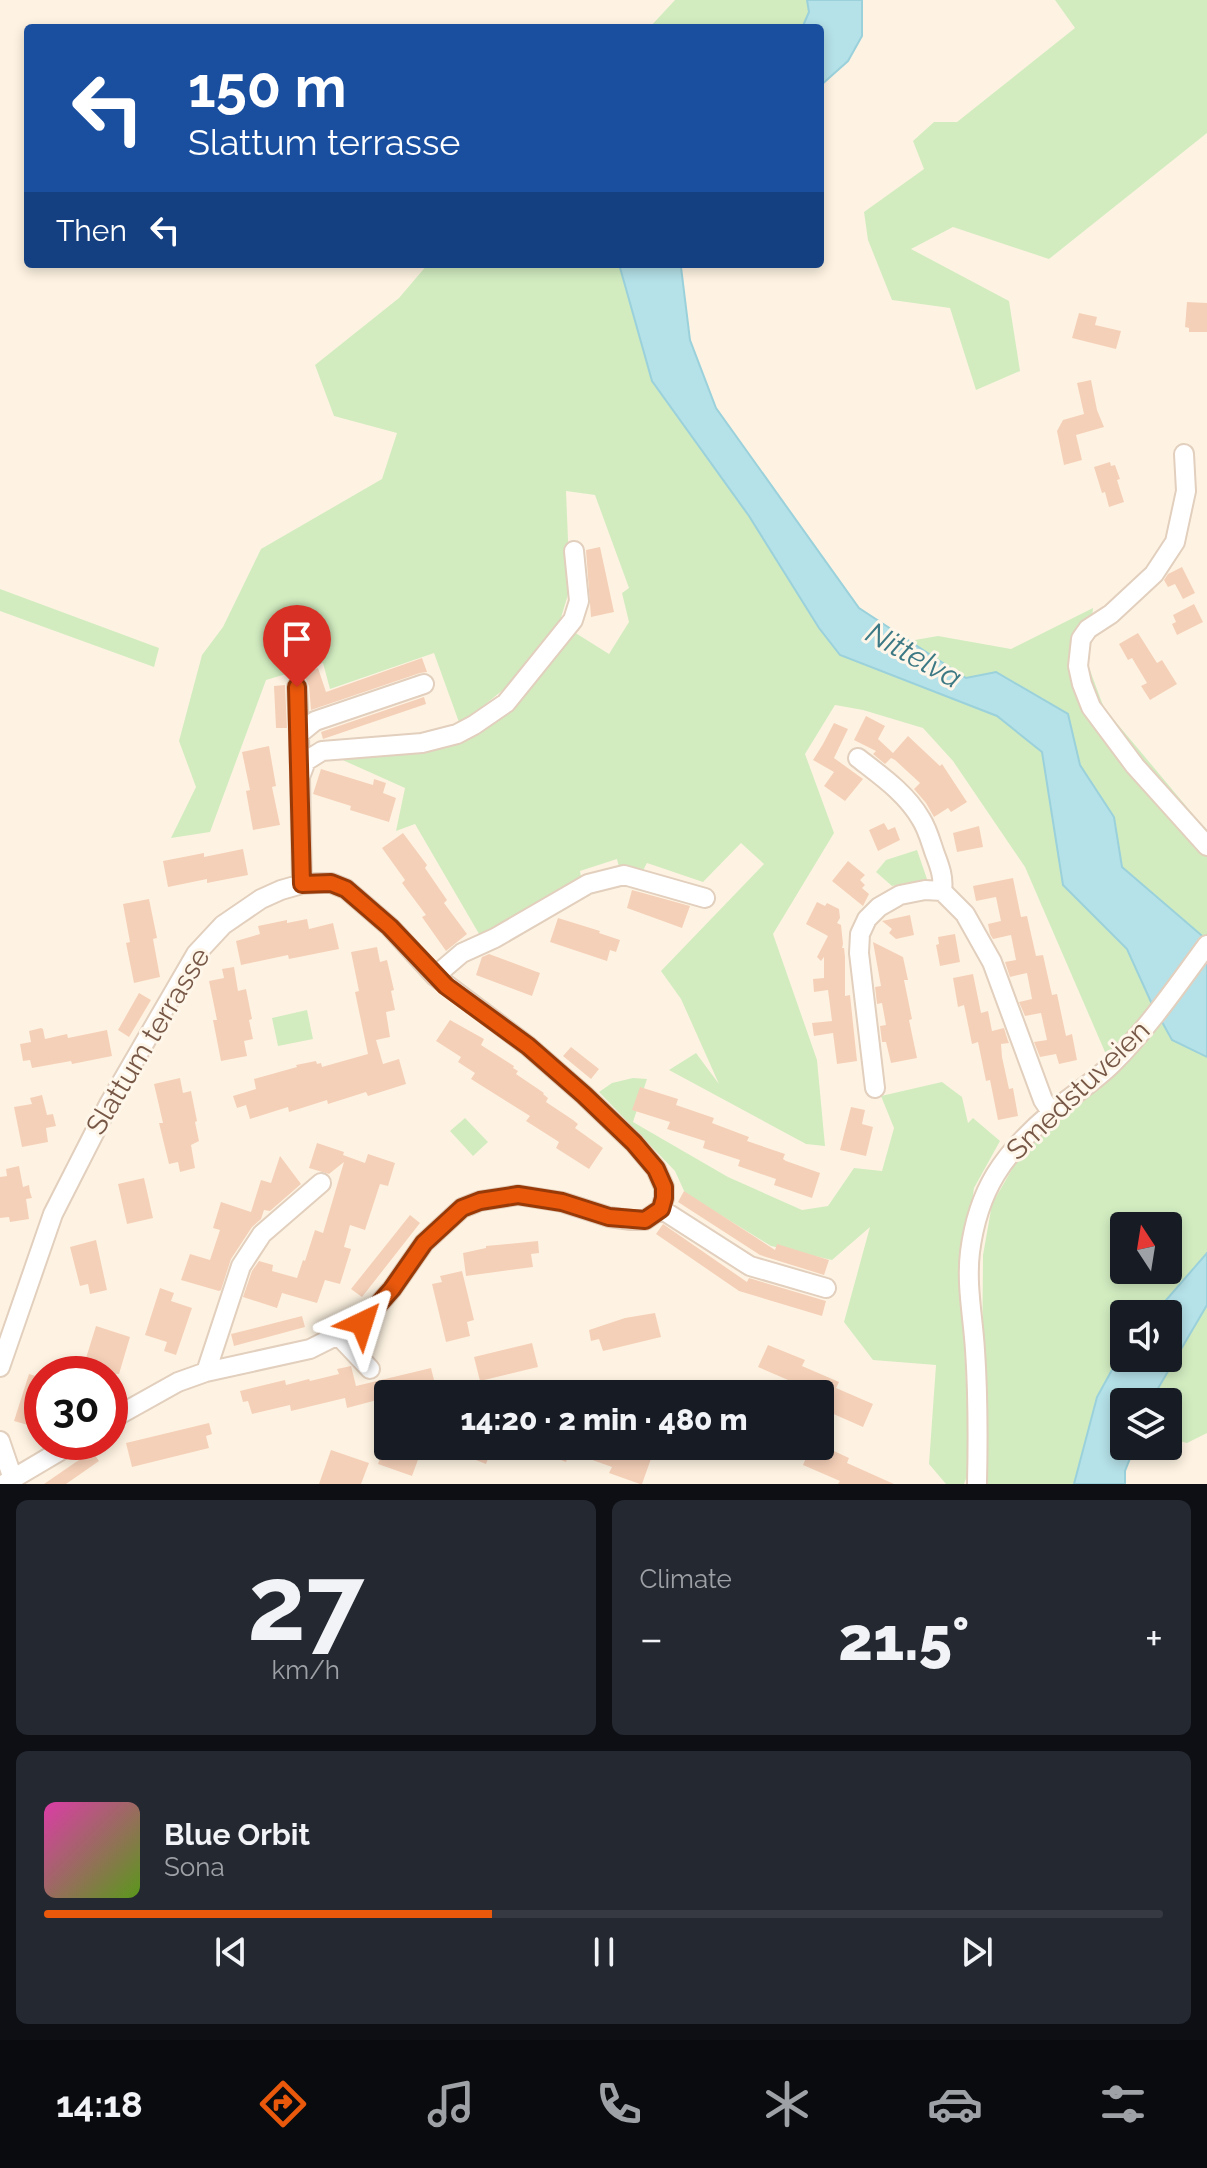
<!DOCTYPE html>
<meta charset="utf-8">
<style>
:root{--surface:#171b24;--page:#242831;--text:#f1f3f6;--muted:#9ea1a6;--line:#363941;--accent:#ea580c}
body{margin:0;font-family:Raleway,sans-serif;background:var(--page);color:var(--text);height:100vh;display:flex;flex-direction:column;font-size:30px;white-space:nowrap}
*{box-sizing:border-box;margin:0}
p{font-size:26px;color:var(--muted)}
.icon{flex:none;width:44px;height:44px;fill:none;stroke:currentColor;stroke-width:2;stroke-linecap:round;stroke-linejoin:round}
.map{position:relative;height:1484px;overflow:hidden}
.panel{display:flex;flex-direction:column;gap:16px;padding:16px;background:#0d0f14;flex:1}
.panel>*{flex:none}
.hud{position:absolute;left:24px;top:24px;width:800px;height:244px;border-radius:8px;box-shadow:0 4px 12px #0003;background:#1a4fa0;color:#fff;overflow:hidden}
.needle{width:52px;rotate:348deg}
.controls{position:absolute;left:1110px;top:1212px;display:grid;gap:16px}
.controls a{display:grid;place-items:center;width:72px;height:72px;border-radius:8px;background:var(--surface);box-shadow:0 4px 12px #0003;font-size:40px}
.speed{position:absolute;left:24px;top:1356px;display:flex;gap:16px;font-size:40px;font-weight:700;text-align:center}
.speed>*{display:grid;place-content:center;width:104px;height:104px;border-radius:50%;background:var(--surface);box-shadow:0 4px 12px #0003;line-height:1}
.speed .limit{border:12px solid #d22;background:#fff;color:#111}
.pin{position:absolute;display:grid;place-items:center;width:68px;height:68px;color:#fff;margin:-82px -34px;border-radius:50% 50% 50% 0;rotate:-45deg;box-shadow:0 0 8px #0007}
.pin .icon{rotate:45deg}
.me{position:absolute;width:88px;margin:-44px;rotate:41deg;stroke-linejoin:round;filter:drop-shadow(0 0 6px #0008)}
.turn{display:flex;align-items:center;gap:28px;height:168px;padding:0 32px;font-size:36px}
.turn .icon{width:104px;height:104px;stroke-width:2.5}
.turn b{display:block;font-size:56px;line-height:68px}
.then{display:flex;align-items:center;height:76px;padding:0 32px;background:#0003;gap:16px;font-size:30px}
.big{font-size:60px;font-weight:800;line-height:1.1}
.panel .card{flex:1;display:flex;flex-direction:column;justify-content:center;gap:12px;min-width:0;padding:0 28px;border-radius:12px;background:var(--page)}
.panel .dial{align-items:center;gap:0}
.dial b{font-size:104px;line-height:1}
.song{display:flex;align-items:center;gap:24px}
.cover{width:96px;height:96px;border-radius:12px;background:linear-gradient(135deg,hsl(320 70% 55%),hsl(90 70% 35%))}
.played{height:8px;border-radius:4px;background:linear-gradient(90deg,var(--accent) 40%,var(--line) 40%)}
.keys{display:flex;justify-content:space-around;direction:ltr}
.heat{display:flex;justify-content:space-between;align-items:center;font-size:44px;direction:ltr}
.panel .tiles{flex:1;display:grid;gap:16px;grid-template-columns:1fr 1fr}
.card:last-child{grid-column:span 2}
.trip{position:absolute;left:374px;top:1380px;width:460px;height:80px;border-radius:8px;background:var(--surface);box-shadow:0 4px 12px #0003;font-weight:800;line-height:80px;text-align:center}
.menu{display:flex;height:128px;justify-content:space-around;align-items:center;background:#090b0e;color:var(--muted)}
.menu .icon{width:56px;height:56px}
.menu .selected{color:var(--accent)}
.menu b{font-size:36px;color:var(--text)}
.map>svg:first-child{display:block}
.green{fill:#d2ecc0;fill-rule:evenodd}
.water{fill:#b5e1e8;stroke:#9bd1db;stroke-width:2}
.building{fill:#f5d0b8}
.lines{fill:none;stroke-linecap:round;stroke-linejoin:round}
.minor-casing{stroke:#e2cfbd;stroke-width:22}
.minor{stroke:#fff;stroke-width:18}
.route-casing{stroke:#983908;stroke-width:20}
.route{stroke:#ea580c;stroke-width:14}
.labels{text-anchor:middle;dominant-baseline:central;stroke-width:6;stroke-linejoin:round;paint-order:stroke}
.street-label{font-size:28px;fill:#775847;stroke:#fff6ea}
.water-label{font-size:30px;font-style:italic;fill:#3c7984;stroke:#fff6ea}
</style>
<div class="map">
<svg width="1207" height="1484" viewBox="0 0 1207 1484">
<rect width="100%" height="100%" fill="#fef3e2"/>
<path class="green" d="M675,0H807L809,12L802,28H649Z
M1055,0H1207V133L1049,259L953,227L911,249L1009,301L1020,371L976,390L950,308L892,300L868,240L864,212L924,169L913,141L934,122H957L1075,28Z
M428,264H619L652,382L749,516L819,628L886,645L938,636L1011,649L1093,608L1088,665L1104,708L1207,831V1433L1187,1443L1168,1438V1402H1124L1111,1484H981L983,1255L992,1204L1023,1150L1109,1076L1105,1052L1025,867L953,761L923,728L863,710L835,705L805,754L834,833L773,934L817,1060L825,1146L806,1144L669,1070L696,1053L719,1084L681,999L661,971L764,864L741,843L703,882L647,863L641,874L620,871L617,859L580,871L582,883L482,939L415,824L396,831L405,788L327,753L458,740L574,632L609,654L629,622L622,593L629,588L595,495L566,491L570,588L560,621L534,659L509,685L460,725L434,653L330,689L323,663L266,680L210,832L171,838L196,787L179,741L202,655L223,627L261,549L382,479L397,433L334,416L315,365L399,298ZM1124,1226H1168V1270H1124ZM1124,1314H1168V1358H1124Z
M0,589L159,648L154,667L0,611Z
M917,850L927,879L892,886L876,872L886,860Z
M307,1010L313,1039L278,1046L272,1018Z
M633,1078L647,1079L633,1122L728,1177L802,1210L828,1206L854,1168L882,1171L894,1128L881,1096L942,1082L962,1097L968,1123L973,1118L1000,1141L974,1188L961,1280L970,1468L964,1484H946L929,1464L936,1365L873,1360L844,1322L870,1227L832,1260L771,1246L685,1193L675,1171L599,1092L612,1083Z
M465,1118L488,1142L473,1156L450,1131Z"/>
<path class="water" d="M807,0H862V36L848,61L820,86V28H802L809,12Z
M619,264H682L681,267L690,340L716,408L859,608L966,678L996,672L1068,714L1080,765L1114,817L1122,867L1207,940V1057L1172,1040L1151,1002L1127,949L1063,885L1042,752L997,716L840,655L819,628L749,516L652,381Z
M1207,1253V1305L1150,1402H1124V1446H1135L1125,1471V1484H1074L1097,1397L1124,1348V1358H1168V1314H1154Z"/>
<path class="building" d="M1187,302L1207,303V332H1189V328L1185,327Z
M1079,313L1097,317L1095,325L1121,331L1116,349L1072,338Z
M1091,380L1097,410L1104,427L1076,435L1082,460L1064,465L1057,431L1063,420L1084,414L1077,383Z
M1110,462L1111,466L1115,465L1120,479L1117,480L1124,502L1109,507L1105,492L1102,493L1094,467Z
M600,547L614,612L591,617L586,550Z
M1182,567L1195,593L1183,599L1175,584L1168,587L1164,580L1168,574Z
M1194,604L1203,622L1177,635L1172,624L1176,622L1173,615Z
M1138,633L1157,663L1162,660L1177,684L1150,700L1141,686L1147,683L1132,658L1128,660L1119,644Z
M422,658L427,672L420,673L311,710L309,686L303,673L318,668L326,692Z
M285,685L287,728H276L274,686Z
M424,697L426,704L323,739L321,732Z
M866,716L885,726L878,739L893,753L908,736L940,766L942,764L967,802L951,812L948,808L934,817L926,803L914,789L920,783L895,760L891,758L885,764L873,754L876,751L854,740Z
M834,723L848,729L834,758L863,779L845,801L824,786L834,772L813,760L823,744Z
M269,746L276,786L272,787L280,825L253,830L246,791L250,790L242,752Z
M321,769L373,785L374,779L386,783L383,793L396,798L389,822L350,810L351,806L313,794Z
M884,823L888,830L895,827L900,840L878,851L869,830Z
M979,826L983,847L957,852L953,833Z
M403,833L427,865L425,868L447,900L444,903L467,934L446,951L422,917L426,915L402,883L405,880L382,848Z
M243,849L248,875L207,883V879L168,887L163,861L204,853V857Z
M848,861L865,875L860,880L865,885L862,888L869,894L863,906L832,881Z
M1013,878L1021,917L1027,916L1036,956L1043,955L1052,995L1057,994L1066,1036L1072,1034L1077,1060L1059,1064L1056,1054L1040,1057L1034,1042L1047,1040L1041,1013L1025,1016L1019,1002L1032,999L1027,973L1010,977L1005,962L1016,960L1011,935L993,939L990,934L988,924L1001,921L996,897L976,901L973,886Z
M632,890L690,906L682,928L627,908Z
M149,899L157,938L153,939L160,977L134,983L126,943L130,942L123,904Z
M817,902L825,906L827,903L839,909L840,918L837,923L841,925L843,944L842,948H844L845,957V996L850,995L857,1061L837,1064L833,1033L814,1036L812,1023L832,1021L828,990L814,992L813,979L824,978V957L821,961L817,957L828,936L806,924Z
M910,915L914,935L896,939L889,933L892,929L882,921Z
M558,918L600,931L599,933L620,940L616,952L610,950L607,961L550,942Z
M307,919L309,929L333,923L339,949L289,959L288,955L241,965L236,941L260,934L258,926L287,920V923Z
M955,934L960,962L940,966L936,945L939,944L938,937Z
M873,942L903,957L908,980H904L912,1019L909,1020L917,1058L891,1063L886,1042H882L880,1026L886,1025L882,1003L877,1004L875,987L881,986Z
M377,947L380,962L387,960L394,990L391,991L395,1010L386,1012L390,1037L376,1040L383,1064L399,1059L406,1084L368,1096L366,1092L328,1104L327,1100L289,1112L288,1107L250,1119L246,1105L237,1108L233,1096L256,1089L254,1079L297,1067L296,1065L316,1061L317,1064L321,1063L322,1067L368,1054L355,992L359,991L351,952Z
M489,954L540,973L532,996L476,975L482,957Z
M234,967L238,991L246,989L252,1019L249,1020L253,1039L244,1041L247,1056L221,1061L213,1020H217L209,981L224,978L222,969Z
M973,974L981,1013L988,1011L992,1031L1004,1028L1008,1041L1009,1043L1001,1044L1002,1057L1009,1089L1013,1088L1018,1116L998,1120L990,1080L986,1081L978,1042L972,1044L964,1005L958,1007L953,978Z
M139,993L151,1000L129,1037L118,1030Z
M450,1020L484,1039L481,1045L514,1066L513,1068L518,1071L516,1074L544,1093L543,1094L548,1098L546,1102L573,1120L578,1124L575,1128L603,1148L589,1169L556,1148L559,1142L526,1121L530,1116L471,1079L475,1073L458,1062L461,1057L436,1041Z
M41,1028L43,1029L45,1039L67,1034L68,1038L107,1030L112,1056L72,1064L71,1061L32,1068L30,1060L23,1061L20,1044L31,1042L29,1031Z
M571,1047L599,1069L591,1079L563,1056Z
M180,1078L183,1093L191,1091L197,1121L195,1122L199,1141L191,1145L195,1168L180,1172L178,1162L169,1164L159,1123H163L154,1084Z
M640,1087L678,1099L676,1105L714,1118L712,1123L749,1137L747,1141L785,1154L783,1159L786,1161L820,1173L812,1198L774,1185L776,1179L738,1166L740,1160L703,1148L705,1141L667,1129L670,1122L632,1110Z
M42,1095L47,1115L53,1114L56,1126L46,1128L48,1142L22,1147L14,1107L32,1104L30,1098Z
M851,1107L865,1110L862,1124L873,1127L866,1156L840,1150Z
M317,1143L344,1152L343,1155L365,1163L368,1154L395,1163L388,1186L380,1184L365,1230L350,1225L344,1247L351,1249L340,1284L325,1280L317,1303L282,1293L277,1308L243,1297L252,1271L259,1261L273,1265L272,1271L297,1278L303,1260L305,1261L315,1230L323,1233L344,1162L329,1174L309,1168Z
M280,1156L301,1184L270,1211L264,1210L261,1219L252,1227L231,1259L221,1290L219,1291L181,1280L190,1254L210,1260L220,1230L213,1228L221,1202L251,1212L261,1180L271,1183Z
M19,1166L23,1187L29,1185L30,1192L32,1198L26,1199L29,1219L10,1222L9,1217L0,1218V1177L7,1176L6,1169Z
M144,1178L153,1218L127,1224L118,1184Z
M684,1191L775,1250L777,1244L829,1260L824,1275L760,1255L678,1202Z
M410,1215L420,1223L362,1297L351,1289Z
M663,1224L747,1282L749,1278L826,1301L822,1316L739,1291L656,1234Z
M96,1240L107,1290L90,1294L88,1284L80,1286L70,1247Z
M538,1241L539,1253L531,1254L533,1267L466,1276L463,1253L486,1248V1246Z
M462,1271L474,1320L467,1322L470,1336L446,1342L432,1284L442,1282L440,1276Z
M160,1288L174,1293L171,1301L192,1308L176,1355L164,1351L167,1342L145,1335Z
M655,1313L661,1337L603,1351L599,1339L591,1341L589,1330L625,1318Z
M302,1316L305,1327L234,1346L231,1334Z
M96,1326L130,1337L119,1374H81Z
M532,1343L538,1367L480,1381L474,1357Z
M768,1345L805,1360L802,1366L839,1382L836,1388L873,1404L863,1427L820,1408V1394L802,1393L793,1389L795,1383L758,1367Z
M351,1366L356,1386L431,1368L437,1392L428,1394H388V1404L378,1406L377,1400L347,1408L345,1398L291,1411L290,1405L252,1414L248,1401L243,1402L240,1391L285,1380L286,1385L309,1379L310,1381L339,1374L337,1369Z
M29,1374L42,1378V1420L30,1416L28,1425L14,1421Z
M209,1423L212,1434L206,1436L209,1448L132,1467L126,1443Z
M391,1446H423L412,1476L378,1464L384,1448L390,1450Z
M441,1446H493L486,1464Z
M525,1446H641L639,1451L652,1456L642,1484H640L609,1473L612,1467L570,1452L566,1462Z
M811,1446H823L849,1458L847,1463L894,1484H838L840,1481L803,1465Z
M331,1450L369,1463L361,1484H319Z
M92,1451L99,1461L66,1484H44Z"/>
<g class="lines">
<defs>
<path id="minor" d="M1184,454L1186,491L1175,542L1154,574L1111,614L1088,629L1081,639L1078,666L1082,684L1091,707L1135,766L1207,846
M297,687L299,734
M858,758C881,776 906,793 921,819C928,830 931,843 935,854C940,867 944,878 942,891
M300,774L299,734L315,721L424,684
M302,884L300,777L306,761L322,751L422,743L457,734L474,725L506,703L573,620L579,601L574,551
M435,976L462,953L495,938L588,884L624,875L705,898
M875,1088L859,953L860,934L867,919L879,907L900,895L925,890L942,891L965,914L992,962L1043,1100L1051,1112
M661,1209L750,1266L826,1288
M338,1335L370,1369
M0,1367L53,1214L109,1104L196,954L223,925L261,899L281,890L302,884L318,883H331L346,889L390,927L435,976L528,1046L584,1095L634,1143L656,1169L664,1187V1198L661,1209L645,1220H631L609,1217L562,1202L518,1195L480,1201L462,1208L424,1243L392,1289L362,1323L310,1349L206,1372L178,1382L110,1420
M206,1372L241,1266L262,1234L321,1183
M0,1441L13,1479
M4,1484L75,1442
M977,1484C978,1439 978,1394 975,1350C973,1317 966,1285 970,1252C978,1190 1003,1154 1050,1114C1070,1096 1093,1083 1112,1064C1148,1028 1177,986 1207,945"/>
</defs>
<use href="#minor" class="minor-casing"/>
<use href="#minor" class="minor"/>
</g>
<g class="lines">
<defs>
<path id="route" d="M297,687L302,884L331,883L346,889L390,927L446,986L528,1046L584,1095L634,1143L656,1169L664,1187V1198L661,1209L645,1220L609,1217L562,1202L518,1195L480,1201L462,1208L424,1243L392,1289L362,1323"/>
</defs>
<use href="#route" class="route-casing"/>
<use href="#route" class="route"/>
</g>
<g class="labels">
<g class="street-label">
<text transform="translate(148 1041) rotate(-59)">Slattum terrasse</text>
<text transform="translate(1078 1090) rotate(-44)">Smedstuveien</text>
</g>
<g class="water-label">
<text transform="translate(914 655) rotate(29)">Nittelva</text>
</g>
</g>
</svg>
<div class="controls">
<a><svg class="needle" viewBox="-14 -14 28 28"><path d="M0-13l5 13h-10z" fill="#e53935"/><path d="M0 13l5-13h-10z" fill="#9ea1a6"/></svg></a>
<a><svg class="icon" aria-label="sound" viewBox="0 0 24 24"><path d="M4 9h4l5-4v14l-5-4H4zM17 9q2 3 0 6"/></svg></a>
<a><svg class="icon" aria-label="layers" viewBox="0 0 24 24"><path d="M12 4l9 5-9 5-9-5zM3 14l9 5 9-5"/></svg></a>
</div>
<div class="speed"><div class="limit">30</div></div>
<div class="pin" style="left:297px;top:687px;background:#d93025"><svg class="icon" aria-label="arrive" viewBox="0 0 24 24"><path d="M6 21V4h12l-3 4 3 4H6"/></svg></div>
<svg class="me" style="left:362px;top:1323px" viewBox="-20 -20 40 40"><path d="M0-17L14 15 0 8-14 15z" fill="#ea580c" stroke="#fff" stroke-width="4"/></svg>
<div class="trip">14:20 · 2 min · 480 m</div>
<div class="hud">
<div class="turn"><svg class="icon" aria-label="left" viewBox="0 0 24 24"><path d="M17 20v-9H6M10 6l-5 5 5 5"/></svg><div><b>150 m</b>Slattum terrasse</div></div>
<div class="then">Then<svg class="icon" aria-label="left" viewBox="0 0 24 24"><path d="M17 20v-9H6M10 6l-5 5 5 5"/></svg></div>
</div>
</div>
<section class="panel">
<div class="tiles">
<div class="card dial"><b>27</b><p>km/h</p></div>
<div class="card"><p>Climate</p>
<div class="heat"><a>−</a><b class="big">21.5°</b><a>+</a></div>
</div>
<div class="card">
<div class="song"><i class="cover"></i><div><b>Blue Orbit</b><p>Sona</p></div></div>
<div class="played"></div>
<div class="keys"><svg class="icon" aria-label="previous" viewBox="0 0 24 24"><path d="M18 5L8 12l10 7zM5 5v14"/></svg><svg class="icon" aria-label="pause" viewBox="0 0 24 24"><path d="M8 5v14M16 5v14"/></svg><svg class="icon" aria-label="next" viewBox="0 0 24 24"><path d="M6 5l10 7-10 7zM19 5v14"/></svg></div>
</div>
</div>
</section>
<nav class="menu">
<b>14:18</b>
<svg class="icon selected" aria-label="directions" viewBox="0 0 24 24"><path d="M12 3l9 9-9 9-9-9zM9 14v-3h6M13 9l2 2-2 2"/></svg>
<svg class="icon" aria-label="music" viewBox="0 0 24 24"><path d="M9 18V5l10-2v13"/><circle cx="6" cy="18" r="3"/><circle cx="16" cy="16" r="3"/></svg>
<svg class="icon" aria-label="phone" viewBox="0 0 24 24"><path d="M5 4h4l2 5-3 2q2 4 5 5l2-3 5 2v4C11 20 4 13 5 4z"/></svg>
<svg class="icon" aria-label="climate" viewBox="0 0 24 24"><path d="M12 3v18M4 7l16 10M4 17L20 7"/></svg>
<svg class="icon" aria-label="car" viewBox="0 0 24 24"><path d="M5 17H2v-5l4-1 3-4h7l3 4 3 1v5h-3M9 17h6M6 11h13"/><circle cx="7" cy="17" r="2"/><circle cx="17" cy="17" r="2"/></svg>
<svg class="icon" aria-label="filters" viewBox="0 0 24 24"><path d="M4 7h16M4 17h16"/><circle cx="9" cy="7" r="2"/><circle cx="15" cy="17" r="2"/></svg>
</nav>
